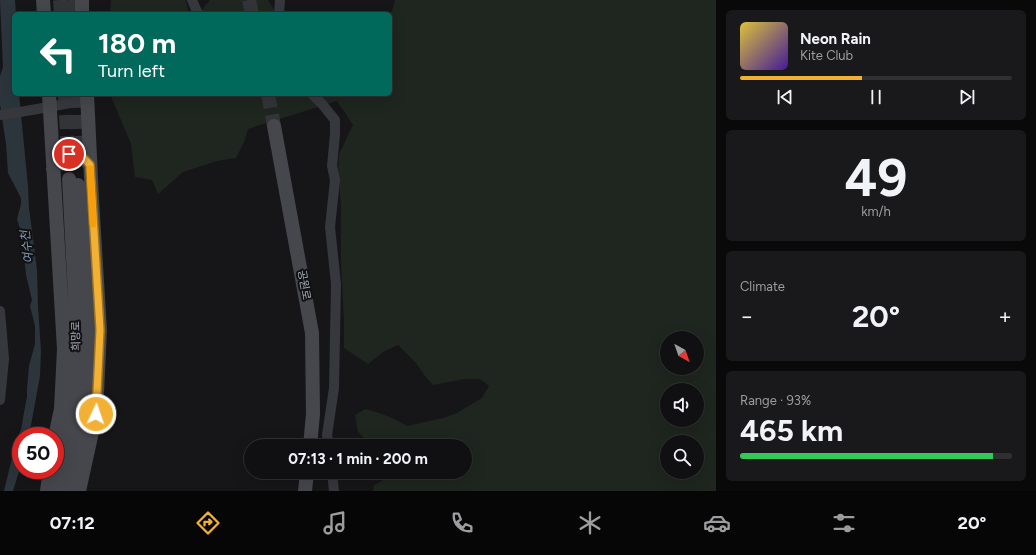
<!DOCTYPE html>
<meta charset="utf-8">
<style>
:root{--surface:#101012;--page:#19191b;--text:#f1f3f6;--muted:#9c9d9f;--line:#303032;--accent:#f2b134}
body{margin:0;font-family:Figtree,"Noto Sans KR",sans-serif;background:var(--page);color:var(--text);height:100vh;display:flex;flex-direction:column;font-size:15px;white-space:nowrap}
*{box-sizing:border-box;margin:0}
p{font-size:13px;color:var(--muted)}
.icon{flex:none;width:22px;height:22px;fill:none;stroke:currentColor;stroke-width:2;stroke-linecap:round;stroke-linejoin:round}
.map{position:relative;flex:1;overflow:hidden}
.sheet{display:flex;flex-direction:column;gap:10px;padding:10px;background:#09090a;width:320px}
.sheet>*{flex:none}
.hud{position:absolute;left:12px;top:12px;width:380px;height:84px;border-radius:6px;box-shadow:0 4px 16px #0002,0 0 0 1px var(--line);background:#00695c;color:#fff;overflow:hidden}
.needle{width:26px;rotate:140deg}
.fabs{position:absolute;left:660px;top:331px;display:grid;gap:8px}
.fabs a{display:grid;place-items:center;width:44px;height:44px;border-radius:50%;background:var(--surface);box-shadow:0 4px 16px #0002,0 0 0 1px var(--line);font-size:20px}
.speed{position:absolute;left:12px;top:427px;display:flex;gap:8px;font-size:20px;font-weight:700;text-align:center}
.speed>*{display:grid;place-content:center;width:52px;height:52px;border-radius:50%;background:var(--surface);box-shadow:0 4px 16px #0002,0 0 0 1px var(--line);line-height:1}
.speed .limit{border:6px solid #d22;background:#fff;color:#111}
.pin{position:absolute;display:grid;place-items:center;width:34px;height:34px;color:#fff;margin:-17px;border:2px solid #fff;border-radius:50%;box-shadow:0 1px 4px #0007}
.me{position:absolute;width:44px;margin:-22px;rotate:3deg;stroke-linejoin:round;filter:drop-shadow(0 0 3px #0008)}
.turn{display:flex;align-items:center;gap:14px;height:84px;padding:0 20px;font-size:18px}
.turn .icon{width:52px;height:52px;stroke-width:2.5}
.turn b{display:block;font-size:28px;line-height:34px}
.big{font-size:30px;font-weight:700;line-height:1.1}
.sheet .card{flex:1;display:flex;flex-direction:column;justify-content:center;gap:6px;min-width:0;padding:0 14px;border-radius:6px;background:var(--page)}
.sheet .dial{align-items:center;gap:0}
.dial b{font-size:52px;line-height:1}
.song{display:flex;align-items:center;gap:12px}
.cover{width:48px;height:48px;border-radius:6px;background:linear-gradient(135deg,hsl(50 70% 55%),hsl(260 70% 35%))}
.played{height:4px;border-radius:2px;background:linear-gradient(90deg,var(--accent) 45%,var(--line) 45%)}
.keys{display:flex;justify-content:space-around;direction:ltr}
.heat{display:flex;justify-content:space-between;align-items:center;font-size:22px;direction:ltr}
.charge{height:6px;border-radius:3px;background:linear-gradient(90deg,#34c759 93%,var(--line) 0)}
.trip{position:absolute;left:244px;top:439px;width:228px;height:40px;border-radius:20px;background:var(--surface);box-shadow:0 4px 16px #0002,0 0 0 1px var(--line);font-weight:700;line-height:40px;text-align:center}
.dock{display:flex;height:64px;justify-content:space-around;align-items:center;background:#060607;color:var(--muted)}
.dock .icon{width:28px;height:28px}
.dock .on{color:var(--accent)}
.dock b{font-size:18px;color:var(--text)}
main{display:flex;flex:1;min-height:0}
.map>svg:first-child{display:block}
.green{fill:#1e261f;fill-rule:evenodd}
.water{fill:#2c353c}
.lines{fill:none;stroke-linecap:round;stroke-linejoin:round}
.stream{stroke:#2c353c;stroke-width:3}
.secondary-tunnel{stroke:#333438;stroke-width:14;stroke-dasharray:14 7;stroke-linecap:butt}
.street{stroke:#37383d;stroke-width:10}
.secondary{stroke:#45474d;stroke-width:14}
.route-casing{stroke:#9d7322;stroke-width:10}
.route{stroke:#f2b134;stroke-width:7}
.slow{stroke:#f59e0b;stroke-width:7}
.labels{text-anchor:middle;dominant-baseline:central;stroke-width:4;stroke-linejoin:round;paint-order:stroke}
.street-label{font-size:11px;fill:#a8adb8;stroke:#111113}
.water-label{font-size:12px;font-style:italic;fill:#7f9bb3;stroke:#111113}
</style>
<main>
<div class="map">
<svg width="716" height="491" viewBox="0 0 716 491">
<rect width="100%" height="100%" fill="#161618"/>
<path class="green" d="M111,0H186L189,14H110Z
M210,0H268L277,14H198Z
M395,0H716V491H373L374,485L382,481L389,472H465V446H381L366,440L358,432L355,415L365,409C381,413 394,418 407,426L443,418L457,413L482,398L489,386L480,379H464L433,385L425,376L416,363L398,345L383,352L368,364L344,348V323L341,262V205L338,171L339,154L353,125L337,101L248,129L245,140L236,158L217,161L183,172L158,194L152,180L135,177L131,144L110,94H390V14H388L392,11ZM667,338H697V368H667ZM667,390H697V420H667ZM667,442H697V472H667Z"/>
<path class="water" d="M0,0H15L16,14H14V94H19L28,186L29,208L37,270L38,306L41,351L40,376L29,436H21V465L13,491H4L15,446L27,413V389L29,366L35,344V326L30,306L32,300L26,275L24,253L25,240L23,233L19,226L17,219L21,204V198L8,173L6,144L0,104V76L3,67Z"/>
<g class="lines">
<path class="stream" d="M23,427L28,399"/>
<path class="secondary-tunnel" d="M60,0L61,14
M71,0L72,14
M249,0L252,14
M65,94L69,179
M75,94L78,164
M268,94L274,126"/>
<path class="street" d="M192,0L198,14
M279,14L280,0
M312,94L322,104L335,120V134L332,166L335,180L330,227L336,284L334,388L327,435L329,446
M0,115C29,111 58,105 87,100
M0,311L4,359L0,400
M332,472L334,491"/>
<path class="secondary" d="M43,0L44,14
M82,0V14
M49,94L64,349L61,409L55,437
M274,126L312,333L313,414L310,446
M53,169C60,159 65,155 77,153L83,157L90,165
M47,491L50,470
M56,491L67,451L76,358V316L69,179
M69,491C76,463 81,436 85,407C94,336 83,257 78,185
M79,491L96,414L100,330L92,199L87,94
M305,491L307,472"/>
</g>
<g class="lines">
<defs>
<path id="route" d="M69,154C81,153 82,157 90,165L100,330L96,414"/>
</defs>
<use href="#route" class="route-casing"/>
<use href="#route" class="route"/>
<path class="slow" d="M90,169L93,224"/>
</g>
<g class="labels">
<g class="street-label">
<text transform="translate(304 285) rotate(80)">공원로</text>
<text transform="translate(76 336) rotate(-91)">희망로</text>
</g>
<g class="water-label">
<text transform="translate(27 247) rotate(-97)">여수천</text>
</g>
</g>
</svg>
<div class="fabs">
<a><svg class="needle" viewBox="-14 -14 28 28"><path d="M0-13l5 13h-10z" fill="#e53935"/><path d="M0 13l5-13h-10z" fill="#9c9d9f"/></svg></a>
<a><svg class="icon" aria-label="sound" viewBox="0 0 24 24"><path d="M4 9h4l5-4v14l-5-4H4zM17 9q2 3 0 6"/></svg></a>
<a><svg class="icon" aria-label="search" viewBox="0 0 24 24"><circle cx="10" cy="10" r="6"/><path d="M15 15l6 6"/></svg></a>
</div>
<div class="speed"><div class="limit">50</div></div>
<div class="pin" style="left:69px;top:154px;background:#d93025"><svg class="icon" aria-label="arrive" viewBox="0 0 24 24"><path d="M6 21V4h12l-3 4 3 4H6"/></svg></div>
<svg class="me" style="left:96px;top:414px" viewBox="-20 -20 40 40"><circle r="17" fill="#f2b134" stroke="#fff" stroke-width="3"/><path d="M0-11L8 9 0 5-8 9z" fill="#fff"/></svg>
<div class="trip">07:13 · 1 min · 200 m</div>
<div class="hud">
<div class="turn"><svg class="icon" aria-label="left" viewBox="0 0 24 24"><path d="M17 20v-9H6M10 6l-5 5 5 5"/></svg><div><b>180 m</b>Turn left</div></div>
</div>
</div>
<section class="sheet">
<div class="card">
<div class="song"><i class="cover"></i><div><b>Neon Rain</b><p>Kite Club</p></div></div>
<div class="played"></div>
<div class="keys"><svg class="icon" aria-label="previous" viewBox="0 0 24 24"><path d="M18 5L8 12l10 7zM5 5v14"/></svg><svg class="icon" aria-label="pause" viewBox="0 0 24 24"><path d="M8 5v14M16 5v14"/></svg><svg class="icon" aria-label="next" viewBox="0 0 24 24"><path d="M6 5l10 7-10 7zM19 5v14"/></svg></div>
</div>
<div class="card dial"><b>49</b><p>km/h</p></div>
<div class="card"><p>Climate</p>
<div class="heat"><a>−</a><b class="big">20°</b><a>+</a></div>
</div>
<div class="card"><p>Range · 93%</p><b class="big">465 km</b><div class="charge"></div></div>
</section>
</main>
<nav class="dock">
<b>07:12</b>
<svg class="icon on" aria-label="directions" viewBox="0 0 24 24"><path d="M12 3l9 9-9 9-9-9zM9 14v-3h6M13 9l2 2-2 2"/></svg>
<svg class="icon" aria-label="music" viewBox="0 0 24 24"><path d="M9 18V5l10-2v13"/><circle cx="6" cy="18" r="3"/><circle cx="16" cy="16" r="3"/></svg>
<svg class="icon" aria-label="phone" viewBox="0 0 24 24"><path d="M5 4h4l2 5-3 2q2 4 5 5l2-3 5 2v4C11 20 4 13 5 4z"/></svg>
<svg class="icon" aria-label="climate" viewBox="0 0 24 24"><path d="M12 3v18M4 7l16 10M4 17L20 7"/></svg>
<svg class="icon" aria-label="car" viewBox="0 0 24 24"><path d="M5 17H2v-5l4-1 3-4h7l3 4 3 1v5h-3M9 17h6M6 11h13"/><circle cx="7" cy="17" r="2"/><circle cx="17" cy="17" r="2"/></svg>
<svg class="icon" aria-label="filters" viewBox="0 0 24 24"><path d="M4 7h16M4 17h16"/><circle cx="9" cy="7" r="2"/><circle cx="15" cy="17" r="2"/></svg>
<b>20°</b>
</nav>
